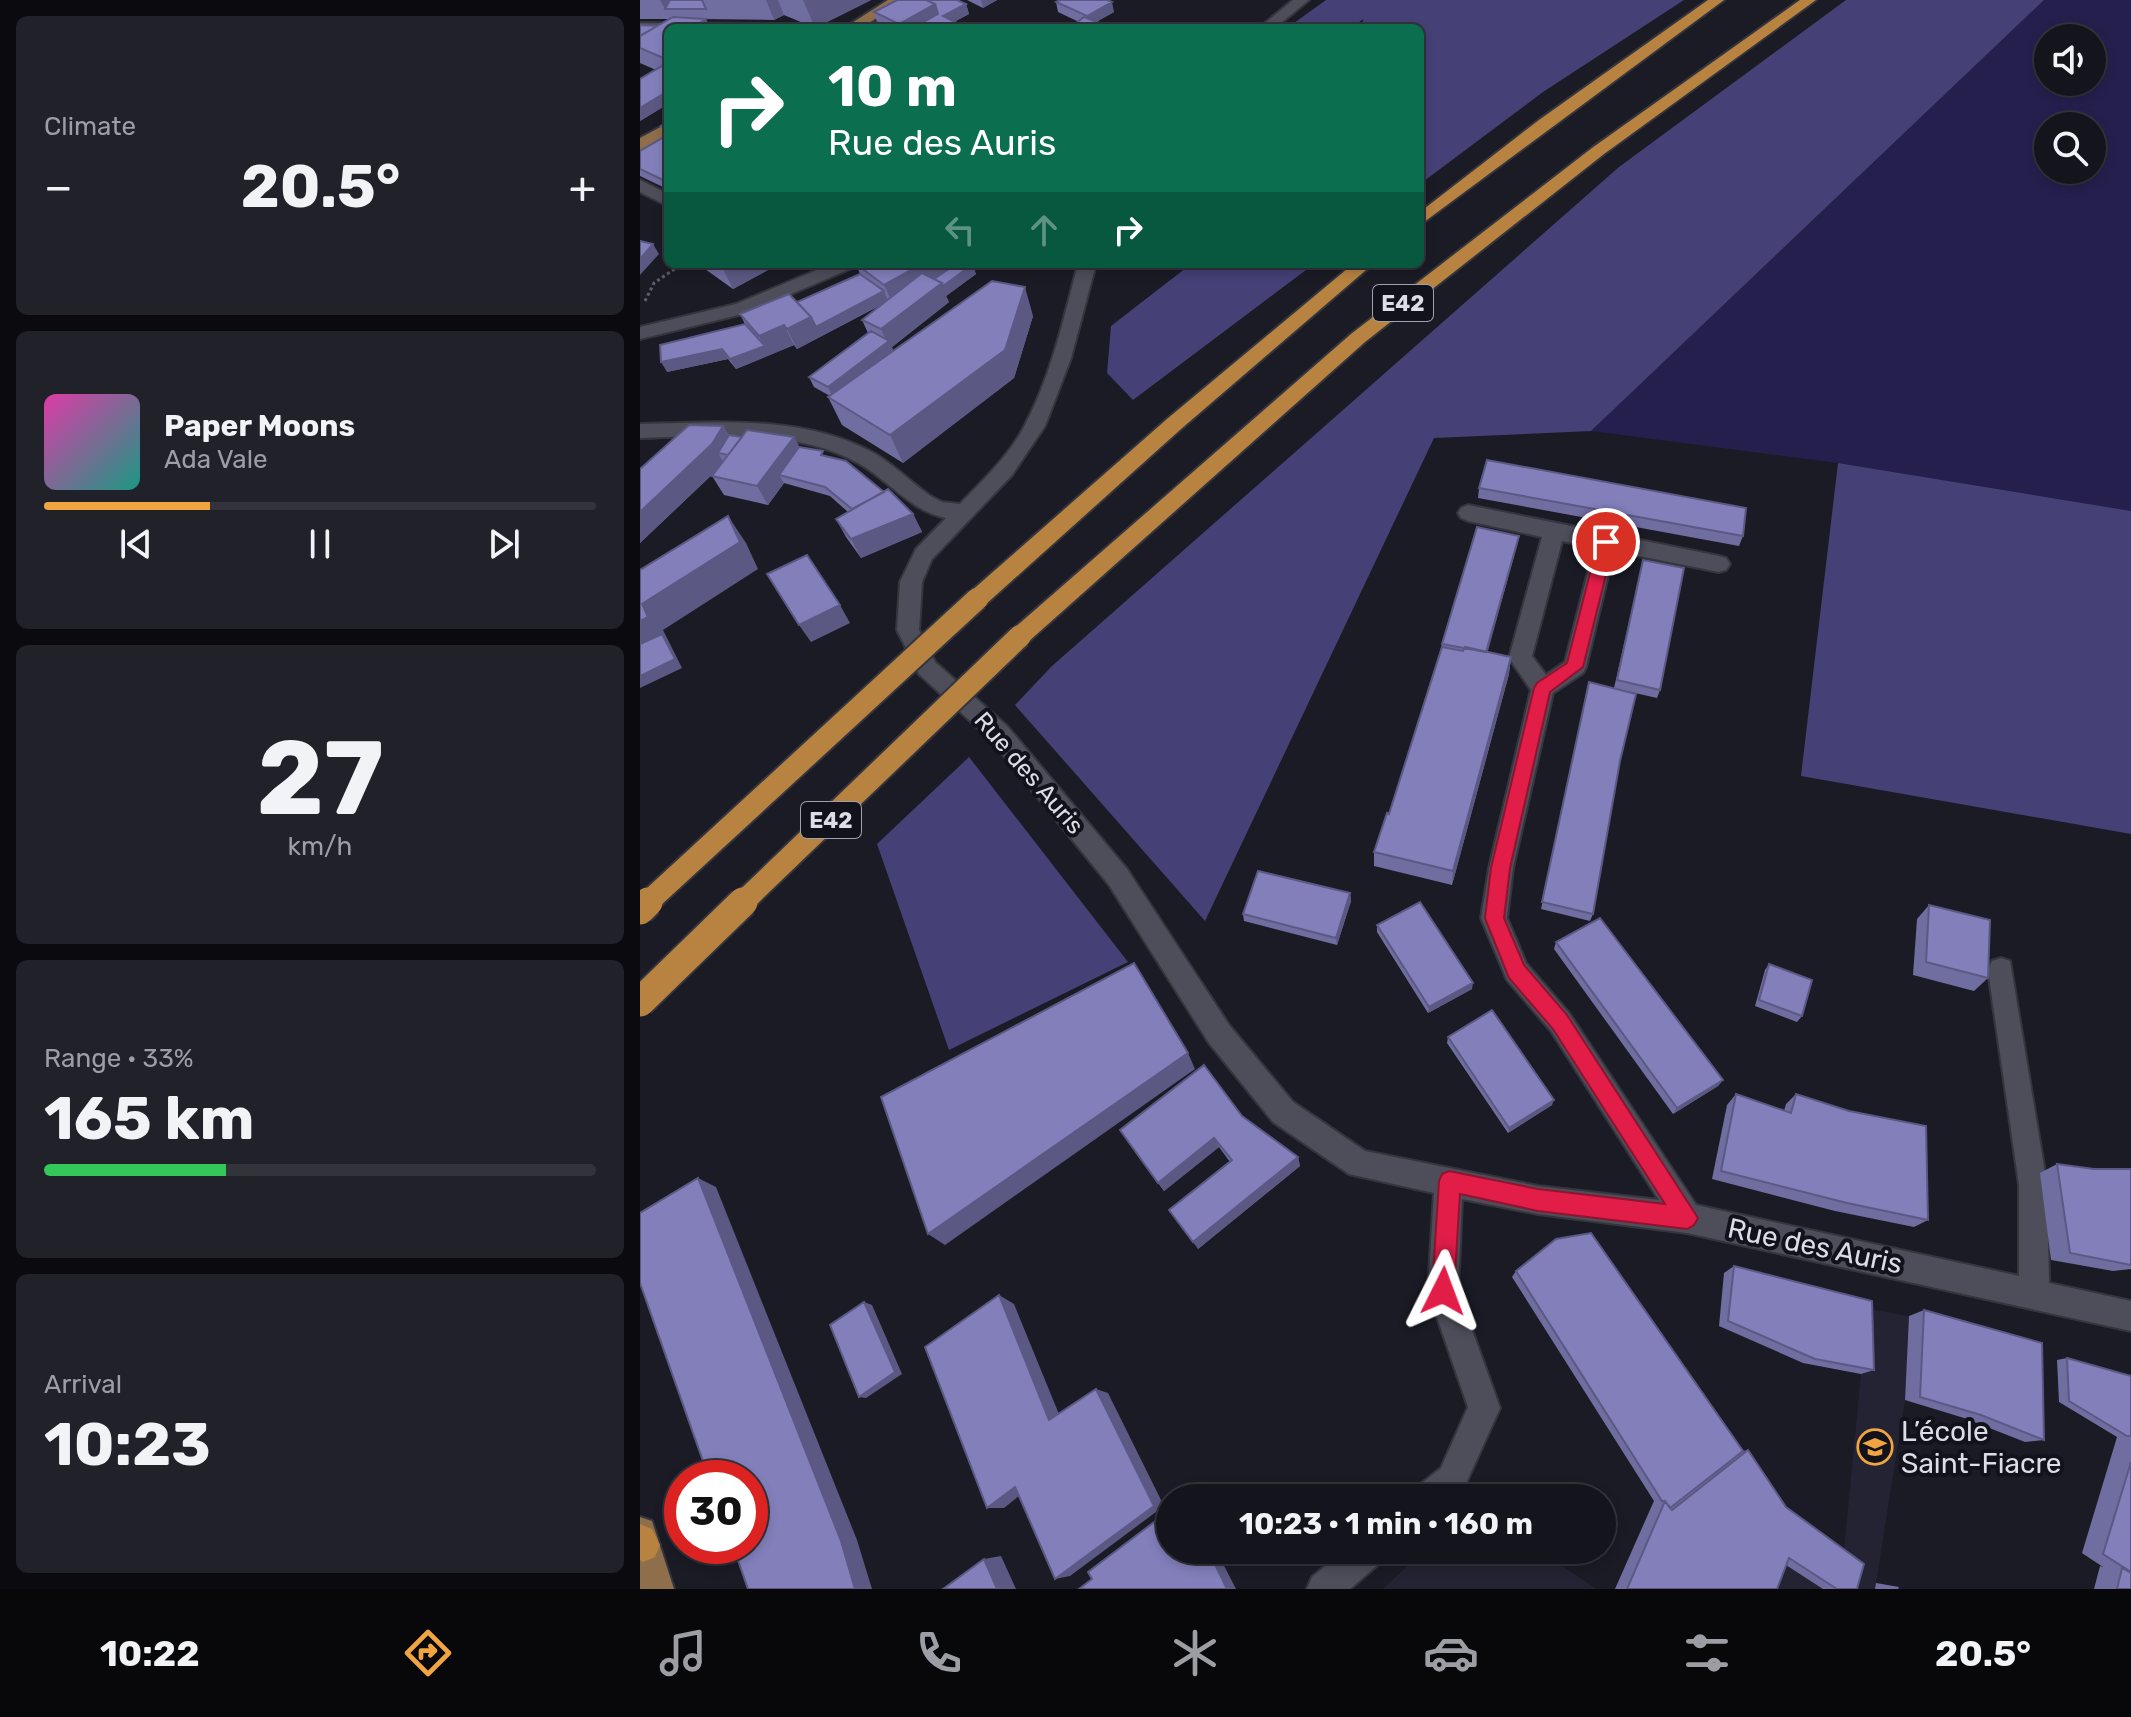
<!DOCTYPE html>
<meta charset="utf-8">
<style>
:root{--surface:#14141c;--page:#212129;--text:#f1f3f6;--muted:#9d9ea3;--line:#33333b;--accent:#f1a540}
body{margin:0;font-family:Rubik,sans-serif;background:var(--page);color:var(--text);height:100vh;display:flex;flex-direction:column;font-size:30px;white-space:nowrap}
*{box-sizing:border-box;margin:0}
p{font-size:26px;color:var(--muted)}
.icon{flex:none;width:44px;height:44px;fill:none;stroke:currentColor;stroke-width:2;stroke-linecap:round;stroke-linejoin:round}
.map{position:relative;flex:1;overflow:hidden}
.panel{display:flex;flex-direction:column;gap:16px;padding:16px;background:#0b0b0f;width:640px}
.panel>*{flex:none}
.hud{position:absolute;left:24px;top:24px;width:760px;height:244px;border-radius:12px;box-shadow:0 4px 12px #0003,0 0 0 2px var(--line);background:#0b6e4f;color:#fff;overflow:hidden}
.buttons{position:absolute;left:1394px;top:24px;display:grid;gap:16px}
.buttons a{display:grid;place-items:center;width:72px;height:72px;border-radius:50%;background:var(--surface);box-shadow:0 4px 12px #0003,0 0 0 2px var(--line);font-size:40px}
.speed{position:absolute;left:24px;top:1460px;display:flex;gap:16px;font-size:40px;font-weight:700;text-align:center}
.speed>*{display:grid;place-content:center;width:104px;height:104px;border-radius:50%;background:var(--surface);box-shadow:0 4px 12px #0003,0 0 0 2px var(--line);line-height:1}
.speed .limit{border:12px solid #d22;background:#fff;color:#111}
.pin{position:absolute;display:grid;place-items:center;width:68px;height:68px;color:#fff;margin:-34px;border:4px solid #fff;border-radius:50%;box-shadow:0 2px 8px #0007}
.me{position:absolute;width:88px;margin:-44px;rotate:3deg;stroke-linejoin:round;filter:drop-shadow(0 0 6px #0008)}
.turn{display:flex;align-items:center;gap:28px;height:168px;padding:0 32px;font-size:36px}
.turn .icon{width:104px;height:104px;stroke-width:2.5}
.turn b{display:block;font-size:56px;line-height:68px}
.lanes{display:flex;align-items:center;height:76px;padding:0 32px;background:#0003;justify-content:center;gap:40px;direction:ltr}
.lanes .off{opacity:.35}
.big{font-size:60px;font-weight:700;line-height:1.1}
.panel .tile{flex:1;display:flex;flex-direction:column;justify-content:center;gap:12px;min-width:0;padding:0 28px;border-radius:12px;background:var(--page)}
.panel .dial{align-items:center;gap:0}
.dial b{font-size:104px;line-height:1}
.song{display:flex;align-items:center;gap:24px}
.cover{width:96px;height:96px;border-radius:12px;background:linear-gradient(135deg,hsl(320 70% 55%),hsl(170 70% 35%))}
.played{height:8px;border-radius:4px;background:linear-gradient(90deg,var(--accent) 30%,var(--line) 30%)}
.keys{display:flex;justify-content:space-around;direction:ltr}
.heat{display:flex;justify-content:space-between;align-items:center;font-size:44px;direction:ltr}
.charge{height:12px;border-radius:6px;background:linear-gradient(90deg,#34c759 33%,var(--line) 0)}
.trip{position:absolute;left:516px;top:1484px;width:460px;height:80px;border-radius:40px;background:var(--surface);box-shadow:0 4px 12px #0003,0 0 0 2px var(--line);font-weight:700;line-height:80px;text-align:center}
.dock{display:flex;height:128px;justify-content:space-around;align-items:center;background:#08080b;color:var(--muted)}
.dock .icon{width:56px;height:56px}
.dock .on{color:var(--accent)}
.dock b{font-size:36px;color:var(--text)}
main{display:flex;flex:1;min-height:0}
.map>svg:first-child{display:block}
.built{fill:#232333}
.green{fill:#251f4e;fill-rule:evenodd}
.forest{fill:#454076}
.lines{fill:none;stroke-linecap:round;stroke-linejoin:round}
.minor-casing{stroke:#35353d;stroke-width:4}
.major-casing{stroke:#35353d;stroke-width:4}
.highway-casing{stroke:#35353d;stroke-width:4}
.path{stroke:#5f5f69;stroke-width:3;stroke-dasharray:3 3;stroke-linecap:butt}
.minor{fill:#4e4e5b;fill-rule:evenodd}
.major{fill:#8e6e4b;fill-rule:evenodd}
.highway{fill:#b88340;fill-rule:evenodd}
.highway-bridge-far1-casing{stroke:#35353d;stroke-width:26;stroke-linecap:butt}
.highway-bridge-casing{stroke:#35353d;stroke-width:33;stroke-linecap:butt}
.highway-bridge-far1{stroke:#b88340;stroke-width:22}
.highway-bridge{stroke:#b88340;stroke-width:29}
.wall{fill:#706da1}
.shaded-wall{fill:#5b5983}
.building{fill:#827fbb;stroke:#5b5983;stroke-width:2}
.route{fill:#e11d48;stroke:#92132f;stroke-width:2}
.labels{text-anchor:middle;dominant-baseline:central;stroke-width:8;stroke-linejoin:round;paint-order:stroke}
.shield{fill:#12121c;stroke:#a0a0a9;stroke-width:2}
.shield-label{font-size:22px;font-weight:bold;fill:#dddde5}
.street-label{font-size:24px;fill:#dddde5;stroke:#12121c}
.near-street-label{font-size:28px;fill:#dddde5;stroke:#12121c}
.near-poi-label{font-size:28px;fill:#dddde5;stroke:#12121c;text-anchor:start}
</style>
<main>
<section class="panel">
<div class="tile"><p>Climate</p>
<div class="heat"><a>−</a><b class="big">20.5°</b><a>+</a></div>
</div>
<div class="tile">
<div class="song"><i class="cover"></i><div><b>Paper Moons</b><p>Ada Vale</p></div></div>
<div class="played"></div>
<div class="keys"><svg class="icon" aria-label="previous" viewBox="0 0 24 24"><path d="M18 5L8 12l10 7zM5 5v14"/></svg><svg class="icon" aria-label="pause" viewBox="0 0 24 24"><path d="M8 5v14M16 5v14"/></svg><svg class="icon" aria-label="next" viewBox="0 0 24 24"><path d="M6 5l10 7-10 7zM19 5v14"/></svg></div>
</div>
<div class="tile dial"><b>27</b><p>km/h</p></div>
<div class="tile"><p>Range · 33%</p><b class="big">165 km</b><div class="charge"></div></div>
<div class="tile"><p>Arrival</p><b class="big">10:23</b></div>
</section>
<div class="map">
<svg width="1491" height="1589" viewBox="0 0 1491 1589">
<rect width="100%" height="100%" fill="#1b1b26"/>
<path class="built" d="M1218,1307L1269,1316L1265,1400L1236,1583L1245,1589H975L1013,1501L1019,1509L1129,1507L1203,1561L1221,1374Z
M784,1550H898L957,1589H743Z"/>
<path class="green" d="M1404,0H1491V511L1198,463L951,431ZM1408,38H1452V82H1408ZM1408,126H1452V170H1408Z"/>
<path class="forest" d="M686,0H1044L903,92L780,184V28H722L723,19L712,28H647Z
M1206,0H1404L951,431L794,438L565,921L375,705L412,666L979,167Z
M551,264H674L493,400L467,373L471,326Z
M1198,463L1491,511V834L1161,776Z
M329,757L488,962L309,1050L237,844Z"/>
<g class="lines">
<defs>
<path id="minor" d="M653,0H669L635,28H619Z
M0,23L132,24L139,28H28V32L0,31Z
M0,180L28,194V206L0,192Z
M191,264H215L212,268L107,313L0,339V327L96,304Z
M438,264H456L431,358L405,426L372,475L292,559L282,582L279,630L295,662L367,726L487,869L589,1025L653,1102L725,1151L898,1186L1019,1200L911,1031L867,980L841,918L849,868L891,690L869,658L902,537L828,521L821,518L818,513L821,508L828,505L1079,556L1086,558L1090,564L1086,570L1079,572L974,551L946,667L943,673L913,693L873,868L867,918L886,963L929,1013L1056,1205L1379,1276V1185L1348,970L1352,961L1361,958L1370,961L1407,1185L1409,1283L1491,1301V1331L1047,1233L898,1214L822,1199L818,1291L860,1408L823,1490L815,1498H774L778,1486L801,1468L828,1407L788,1291L794,1193L709,1174L633,1122L569,1043L469,885L351,740L279,674L257,630L260,582L276,549L306,518C270,511 249,480 218,463C153,427 71,436 0,438V424C77,422 162,415 232,452C254,464 271,483 292,497L302,502L320,504C344,479 371,454 386,423C412,373 424,317 438,264ZM922,541L954,548L925,662L906,675L892,656Z
M704,1550H746L741,1562L710,1589H667L672,1577Z"/>
<path id="major" d="M248,0H265L221,28H204Z
M28,123V135L0,150V138Z
M0,1517L12,1521L34,1589H0Z"/>
<path id="highway" d="M1068,0H1084L780,225V212L899,120Z
M1160,0H1176L964,154L725,342L388,642L380,645L372,642L369,636L372,630L711,334L952,148Z
M713,264H733L541,429L345,605L337,607L329,605L326,599L329,593L527,419Z
M0,1524L12,1529L20,1545L15,1557L3,1562L0,1560Z"/>
</defs>
<use href="#minor" class="minor-casing"/>
<use href="#major" class="major-casing"/>
<use href="#highway" class="highway-casing"/>
<path class="path" d="M5,301L14,283L42,264"/>
<use href="#minor" class="minor"/>
<use href="#major" class="major"/>
<use href="#highway" class="highway"/>
<defs>
<path id="highway-bridge-far1" d="M6,904L337,599
M101,904L380,636"/>
<path id="highway-bridge" d="M0,910L8,902
M0,1002L103,902"/>
</defs>
<use href="#highway-bridge-far1" class="highway-bridge-far1-casing"/>
<use href="#highway-bridge" class="highway-bridge-casing"/>
<use href="#highway-bridge-far1" class="highway-bridge-far1"/>
<use href="#highway-bridge" class="highway-bridge"/>
</g>
<path class="wall" d="M0,0H231L175,28L144,15L134,20L60,19L28,28V104L0,121L16,70L0,63V25L17,26L30,19H0Z
M327,0H357L343,8Z
M416,2L474,12L456,22H439L418,12Z
M326,4L329,14L314,22L321,25L322,28H225L237,22L234,12Z
M28,122V188L27,189L0,176V151L27,136L21,126Z
M58,264H139L93,289Z
M216,264L336,274L306,296L309,302L252,347L253,351L393,316L374,378L263,463L202,425L188,397L190,396L174,387L169,377L228,333L222,320L241,305L157,349L154,345L96,369L88,359L27,372L105,324L100,314L157,302L220,274Z
M83,426L89,436L159,447L185,456L244,492L273,514L282,532L221,558L206,537L196,519L208,512L190,496L144,483L128,505L84,495L72,476L76,471L0,543V469Z
M839,488L1103,536L1099,546L838,498Z
M879,536L877,545L847,652L871,657L869,674L812,885L734,866V852L749,814L801,648L802,644Z
M1001,569L1020,690L1017,698L986,691L980,761L953,914L950,921L901,909L949,682L974,688Z
M710,893L711,901L697,945L604,921L603,914Z
M1289,905L1348,978L1334,991L1273,975L1277,919Z
M737,925L832,989L788,1013L737,932Z
M916,942L1083,1080L1078,1086L1033,1114L914,949Z
M1129,964L1162,1016L1157,1022L1115,1006L1125,970Z
M808,1037L912,1105L868,1133L807,1043Z
M1096,1094L1144,1111L1146,1104L1156,1094L1288,1220L1274,1227L1195,1211L1072,1179L1087,1105Z
M602,1116L658,1157L660,1166L558,1249L590,1162L579,1147L524,1191L480,1130Z
M1417,1164L1454,1169H1491V1269L1473,1271L1411,1260L1400,1173Z
M1094,1266L1234,1370L1221,1374L1163,1363L1079,1326L1084,1273Z
M876,1271L1103,1451L1108,1450L1146,1507L1217,1589H1183L1146,1565L1137,1589H975L1014,1501L872,1277Z
M1284,1310L1404,1440L1385,1442L1324,1418L1265,1400L1269,1316Z
M1427,1358L1491,1376V1589H1454L1460,1566L1463,1567L1442,1553L1477,1437L1419,1402L1417,1360Z
M1236,1583L1259,1587L1258,1589H1235Z"/>
<path class="shaded-wall" d="M20,0H40L25,9Z
M126,0H138L144,15L134,20Z
M163,0H231L175,28Z
M341,0H357L343,8Z
M472,2L474,12L449,26L447,16Z
M295,4L301,24L294,28H260L259,24Z
M326,4L329,14L306,26L303,16Z
M66,19L70,28H59L58,24Z
M28,91V104L0,121V108Z
M28,175V188L27,189L21,179Z
M13,244L19,254L0,275V259Z
M93,264H139L93,289L83,269Z
M282,264H324L253,304L244,285Z
M333,264L336,274L306,296L309,302L252,347L253,351L193,397L188,387L247,343L241,329L302,283Z
M385,287L393,316L374,378L263,463L250,435Z
M244,291L248,301L157,349L147,329L171,317Z
M144,325L154,345L96,369L90,359L124,346L119,336Z
M82,349L88,359L27,372L21,362Z
M83,426L94,445L78,453L84,463L0,543V512Z
M154,437L165,456L139,475L144,483L128,505L117,486Z
M273,514L282,532L221,558L211,539Z
M88,516L106,543L118,569L23,630L42,668L0,688V621L2,604Z
M879,536L877,545L845,662L846,653Z
M200,605L210,623L171,642L159,625Z
M871,657L869,674L812,885L813,871Z
M710,893L711,901L697,945L696,938Z
M833,983L832,989L788,1013L789,1007Z
M548,1053L555,1069L305,1245L288,1234Z
M1083,1080L1078,1086L1033,1114L1037,1108Z
M914,1100L912,1105L868,1133L869,1128Z
M574,1138L579,1147L524,1191L518,1183Z
M658,1157L660,1166L558,1249L553,1242Z
M58,1178L76,1187L217,1540L232,1589H215Z
M359,1295L374,1304L423,1424L409,1420Z
M224,1302L232,1305L262,1374L226,1398L219,1397Z
M456,1389L468,1393L524,1506L430,1576L415,1579Z
M375,1487H390L364,1508H347Z
M568,1550H576L596,1589H587Z
M361,1556L376,1589H357L344,1559Z"/>
<path class="building" d="M30,0H62L66,9H25Z
M257,0H286L295,4L259,24L234,12Z
M286,0H317L326,4L303,16L321,25L316,28H272L298,14L295,4Z
M420,0H467L472,2L447,16L416,2Z
M33,17L66,19L58,24L67,28H28V60L0,48V36Z
M444,17L472,28H430Z
M237,22L250,28H225Z
M0,25L17,26L0,36Z
M22,66L28,69V91L0,108V79Z
M28,122V129L21,126Z
M26,136L28,137V175L21,179L0,169V151Z
M0,241L13,244L0,259Z
M75,264H93L83,269Z
M216,264H282L244,285Z
M316,264H333L303,286L302,283L294,279Z
M282,273L302,283L241,329L222,320Z
M220,274L244,291L176,327L171,317L157,302Z
M352,281L385,287L365,350L250,435L188,397Z
M149,294L171,317L147,329L144,325L119,336L100,314Z
M105,324L125,346L90,359L82,349L21,362L20,345Z
M231,331L249,341L188,387L169,377Z
M49,425L83,426L72,444L0,512V469Z
M107,430L154,437L117,486L72,476Z
M89,435L102,437L88,455L78,453Z
M159,447L183,451L181,455L206,461L244,492L212,509L185,487L139,475Z
M847,460L1106,508L1103,536L839,488Z
M248,489L273,514L211,539L196,519Z
M88,516L100,542L2,604L8,617L0,621V570Z
M837,527L879,536L846,652L802,644Z
M167,555L200,605L159,625L127,574Z
M1003,560L1044,568L1020,690L977,680Z
M22,634L35,659L0,676V644Z
M802,647L823,651L825,647L871,657L813,871L734,852L747,813L749,814Z
M949,682L996,694L980,761L953,914L902,902Z
M618,871L710,893L696,938L603,914Z
M780,902L833,983L789,1007L737,925Z
M1289,905L1350,920L1348,978L1286,962Z
M960,918L1083,1080L1037,1108L916,942Z
M494,963L548,1053L288,1234L241,1097Z
M1129,964L1172,980L1162,1016L1119,1000Z
M852,1010L914,1100L869,1128L808,1037Z
M564,1065L602,1116L658,1157L553,1242L529,1210L592,1160L574,1138L518,1183L480,1130Z
M1096,1094L1151,1113L1156,1094L1209,1111L1286,1126L1288,1220L1207,1203L1081,1171Z
M1417,1164L1454,1169H1491V1265L1430,1253Z
M58,1178L201,1541L215,1589H108L93,1546H110V1478H69L0,1283V1213Z
M951,1233L1103,1451L1030,1508L1025,1501H1022L876,1271L916,1239Z
M1094,1266L1232,1301L1234,1370L1175,1359L1088,1321Z
M359,1295L409,1420L456,1389L514,1506L415,1579L375,1487L347,1508L285,1347Z
M224,1302L255,1372L219,1397L190,1325Z
M1284,1310L1402,1343L1404,1440L1341,1415L1280,1397Z
M1427,1358L1491,1376V1436H1487L1429,1401Z
M1108,1450L1146,1507L1224,1564L1217,1589H1197L1149,1558L1137,1589H987L1025,1501L1032,1510Z
M1491,1462V1572L1463,1554Z
M530,1510V1550H568L587,1589H439L452,1579L448,1572Z
M344,1559L357,1589H303Z
M1482,1568L1491,1573V1589H1477Z"/>
<path class="route" d="M966,536L974,542L943,667L910,692L870,868L864,918L884,965L927,1015L1058,1218L1054,1225L1047,1229L898,1211L820,1194L814,1291L811,1299L803,1302L795,1299L792,1291L799,1181L802,1174L809,1171L898,1189L1025,1204L913,1029L869,978L845,918L851,868L894,688L897,683L927,663L958,542Z"/>
<defs>
<symbol id="school-ring" viewBox="-11 -11 22 22"><circle r="9.5" fill="#12121c" stroke="#f1a540" stroke-width="1.5"/><path d="M0-5L7-2L0 1L-7-2ZM-4 1L0 2.5L4 1V4Q0 6-4 4Z" fill="#f1a540"/></symbol>
</defs>
<g fill-rule="evenodd">
<use href="#school-ring" x="1215" y="1427" width="40" height="40"/>
</g>
<g class="labels">
<g class="shield">
<rect x="733" y="285" width="60" height="36" rx="6"/>
<rect x="161" y="802" width="60" height="36" rx="6"/>
</g>
<g class="shield-label">
<text x="763" y="303">E42</text>
<text x="191" y="820">E42</text>
</g>
<g class="street-label">
<text transform="translate(389 773) rotate(49)">Rue des Auris</text>
</g>
<g class="near-street-label">
<text transform="translate(1175 1246) rotate(12)">Rue des Auris</text>
</g>
<g class="near-poi-label">
<text x="1261" y="1431">L’école<tspan x="1261" dy="32">Saint-Fiacre</tspan></text>
</g>
</g>
</svg>
<div class="buttons">
<a><svg class="icon" aria-label="sound" viewBox="0 0 24 24"><path d="M4 9h4l5-4v14l-5-4H4zM17 9q2 3 0 6"/></svg></a>
<a><svg class="icon" aria-label="search" viewBox="0 0 24 24"><circle cx="10" cy="10" r="6"/><path d="M15 15l6 6"/></svg></a>
</div>
<div class="speed"><div class="limit">30</div></div>
<div class="pin" style="left:966px;top:542px;background:#d93025"><svg class="icon" aria-label="arrive" viewBox="0 0 24 24"><path d="M6 21V4h12l-3 4 3 4H6"/></svg></div>
<svg class="me" style="left:803px;top:1291px" viewBox="-20 -20 40 40"><path d="M0-17L14 15 0 8-14 15z" fill="#e11d48" stroke="#fff" stroke-width="4"/></svg>
<div class="trip">10:23 · 1 min · 160 m</div>
<div class="hud">
<div class="turn"><svg class="icon" aria-label="right" viewBox="0 0 24 24"><path d="M7 20v-9h11M14 6l5 5-5 5"/></svg><div><b>10 m</b>Rue des Auris</div></div>
<div class="lanes"><svg class="icon off" aria-label="left" viewBox="0 0 24 24"><path d="M17 20v-9H6M10 6l-5 5 5 5"/></svg><svg class="icon off" aria-label="ahead" viewBox="0 0 24 24"><path d="M12 20V5M6 11l6-6 6 6"/></svg><svg class="icon" aria-label="right" viewBox="0 0 24 24"><path d="M7 20v-9h11M14 6l5 5-5 5"/></svg></div>
</div>
</div>
</main>
<nav class="dock">
<b>10:22</b>
<svg class="icon on" aria-label="directions" viewBox="0 0 24 24"><path d="M12 3l9 9-9 9-9-9zM9 14v-3h6M13 9l2 2-2 2"/></svg>
<svg class="icon" aria-label="music" viewBox="0 0 24 24"><path d="M9 18V5l10-2v13"/><circle cx="6" cy="18" r="3"/><circle cx="16" cy="16" r="3"/></svg>
<svg class="icon" aria-label="phone" viewBox="0 0 24 24"><path d="M5 4h4l2 5-3 2q2 4 5 5l2-3 5 2v4C11 20 4 13 5 4z"/></svg>
<svg class="icon" aria-label="climate" viewBox="0 0 24 24"><path d="M12 3v18M4 7l16 10M4 17L20 7"/></svg>
<svg class="icon" aria-label="car" viewBox="0 0 24 24"><path d="M5 17H2v-5l4-1 3-4h7l3 4 3 1v5h-3M9 17h6M6 11h13"/><circle cx="7" cy="17" r="2"/><circle cx="17" cy="17" r="2"/></svg>
<svg class="icon" aria-label="filters" viewBox="0 0 24 24"><path d="M4 7h16M4 17h16"/><circle cx="9" cy="7" r="2"/><circle cx="15" cy="17" r="2"/></svg>
<b>20.5°</b>
</nav>
